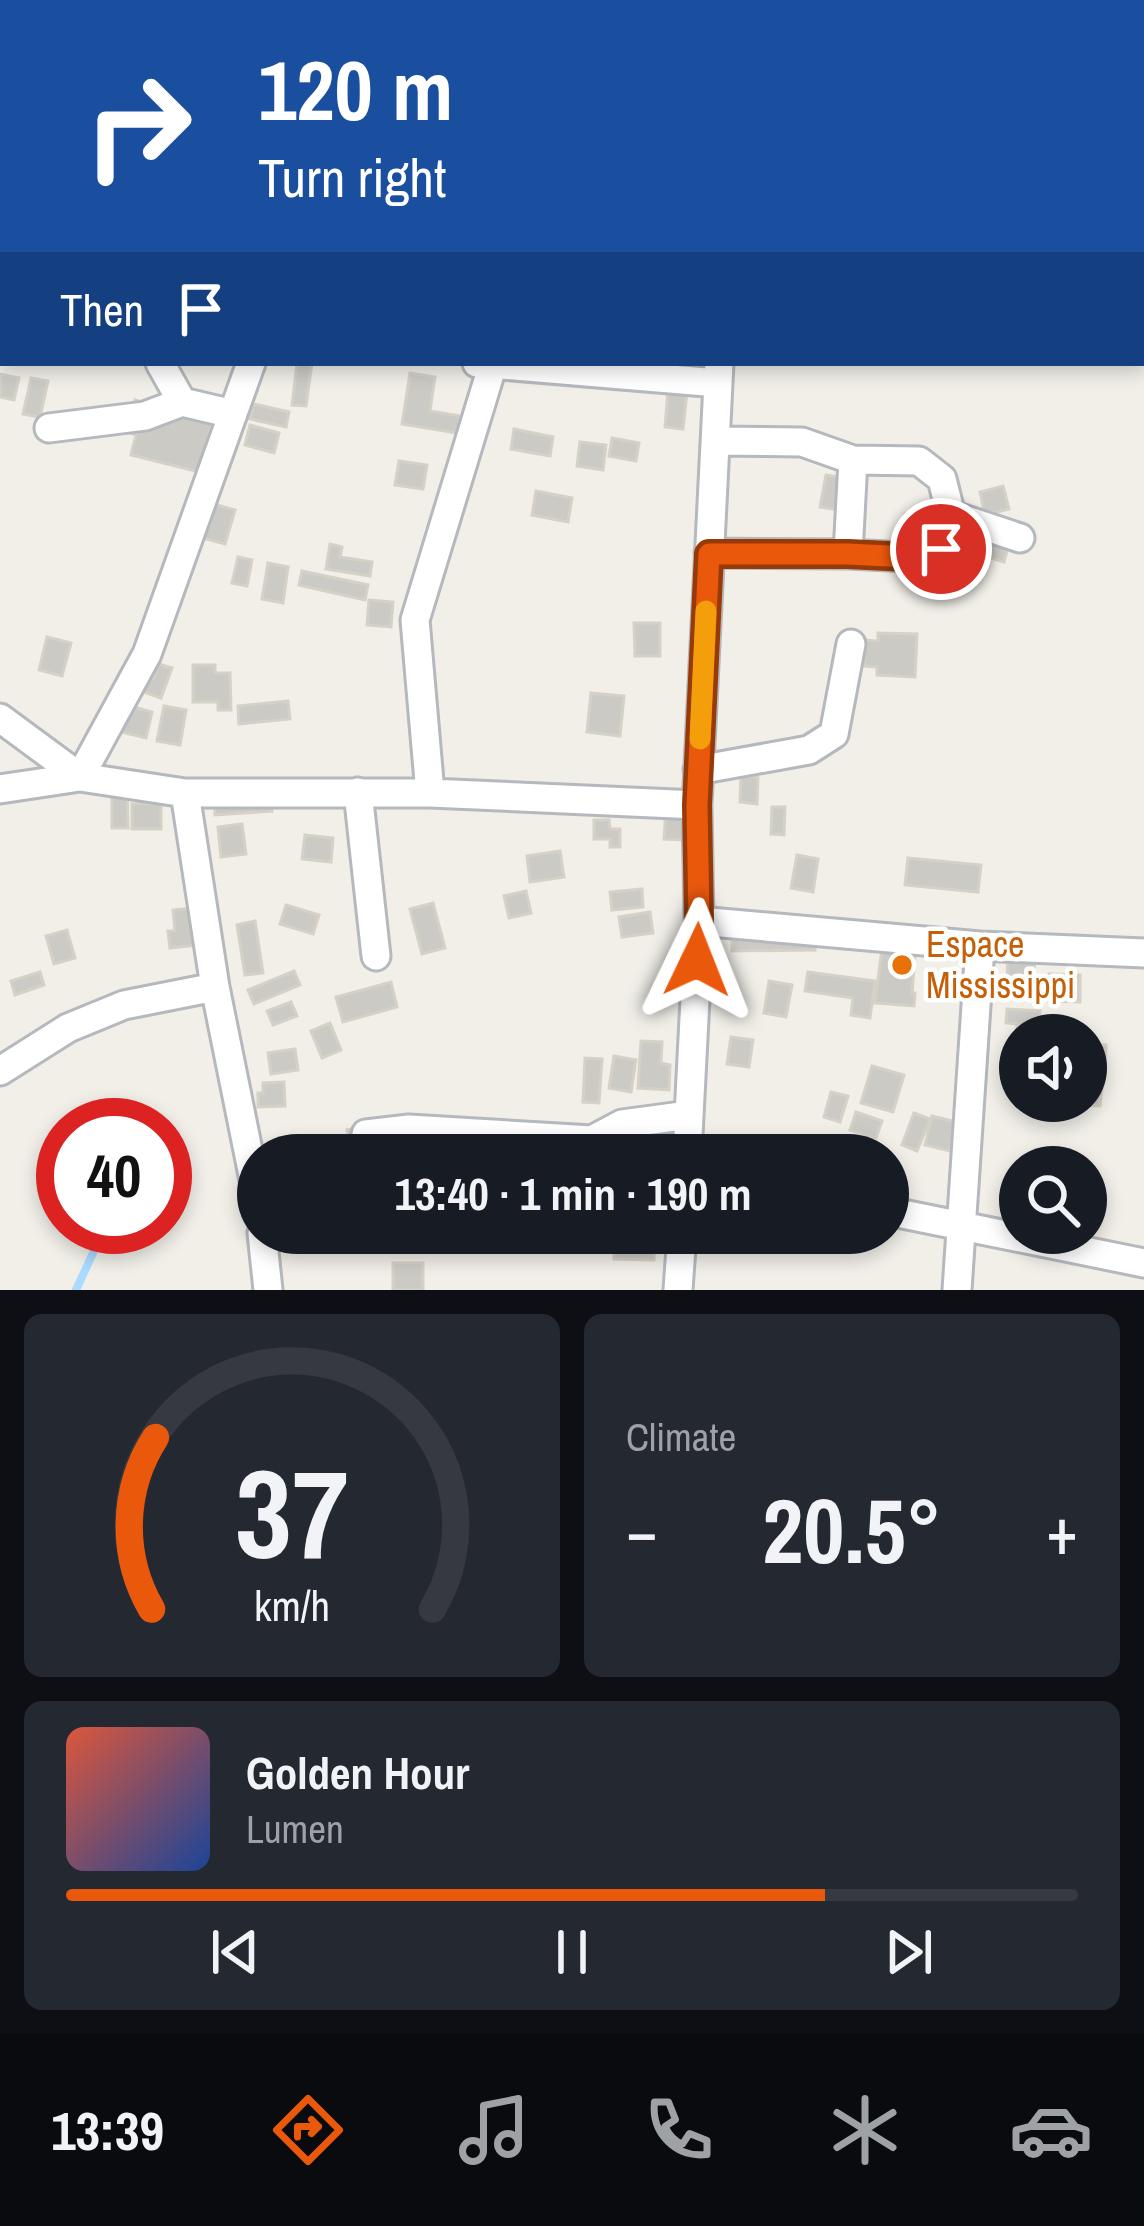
<!DOCTYPE html>
<meta charset="utf-8">
<style>
:root{--surface:#171b24;--page:#242831;--text:#f1f3f6;--muted:#9ea1a6;--line:#363941;--accent:#ea580c}
body{margin:0;font-family:"Archivo Narrow",sans-serif;background:var(--page);color:var(--text);height:100vh;display:flex;flex-direction:column;font-size:45px;white-space:nowrap}
*{box-sizing:border-box;margin:0}
p{font-size:39px;color:var(--muted)}
.icon{flex:none;width:66px;height:66px;fill:none;stroke:currentColor;stroke-width:2;stroke-linecap:round;stroke-linejoin:round}
.map{position:relative;height:1290px;overflow:hidden}
.drawer{display:flex;flex-direction:column;gap:24px;padding:24px;background:#0d0f14;flex:1}
.drawer>*{flex:none}
.banner{position:absolute;left:0px;top:0px;width:1146px;height:366px;box-shadow:0 6px 18px #0003;background:#1a4fa0;color:#fff;overflow:hidden}
.fabs{position:absolute;left:999px;top:1014px;display:grid;gap:24px}
.fabs a{display:grid;place-items:center;width:108px;height:108px;border-radius:50%;background:var(--surface);box-shadow:0 6px 18px #0003;font-size:60px}
.speed{position:absolute;left:36px;top:1098px;display:flex;gap:24px;font-size:60px;font-weight:700;text-align:center}
.speed>*{display:grid;place-content:center;width:156px;height:156px;border-radius:50%;background:var(--surface);box-shadow:0 6px 18px #0003;line-height:1}
.speed .limit{border:18px solid #d22;background:#fff;color:#111}
.pin{position:absolute;display:grid;place-items:center;width:102px;height:102px;color:#fff;margin:-51px;border:6px solid #fff;border-radius:50%;box-shadow:0 3px 12px #0007}
.me{position:absolute;width:132px;margin:-66px;rotate:2deg;stroke-linejoin:round;filter:drop-shadow(0 0 9px #0008)}
.turn{display:flex;align-items:center;gap:42px;height:252px;padding:0 60px;font-size:54px}
.turn .icon{width:156px;height:156px;stroke-width:2.5}
.turn b{display:block;font-size:84px;line-height:102px}
.then{display:flex;align-items:center;height:114px;padding:0 60px;background:#0003;gap:24px;font-size:45px}
.big{font-size:90px;font-weight:800;line-height:1.1}
.drawer .tile{flex:1;display:flex;flex-direction:column;justify-content:center;gap:18px;min-width:0;padding:0 42px;border-radius:18px;background:var(--page)}
.drawer .dial{align-items:center;gap:0}
.dial svg{height:312px;overflow:visible;fill:none;stroke:var(--line);stroke-width:7;stroke-linecap:round;text-anchor:middle}
.dial text{fill:var(--text);stroke:none}
.song{display:flex;align-items:center;gap:36px}
.cover{width:144px;height:144px;border-radius:18px;background:linear-gradient(135deg,hsl(10 70% 55%),hsl(220 70% 35%))}
.played{height:12px;border-radius:6px;background:linear-gradient(90deg,var(--accent) 75%,var(--line) 75%)}
.keys{display:flex;justify-content:space-around;direction:ltr}
.heat{display:flex;justify-content:space-between;align-items:center;font-size:66px;direction:ltr}
.drawer .tiles{flex:1;display:grid;gap:24px;grid-template-columns:1fr 1fr}
.tile:last-child{grid-column:span 2}
.trip{position:absolute;left:237px;top:1134px;width:672px;height:120px;border-radius:60px;background:var(--surface);box-shadow:0 6px 18px #0003;font-weight:800;line-height:120px;text-align:center}
.dock{display:flex;height:192px;justify-content:space-around;align-items:center;background:#090b0e;color:var(--muted)}
.dock .icon{width:84px;height:84px}
.dock .on{color:var(--accent)}
.dock b{font-size:54px;color:var(--text)}
.map>svg:first-child{display:block}
.lines{fill:none;stroke-linecap:round;stroke-linejoin:round}
.stream{stroke:#aadaff;stroke-width:8}
.building{fill:#cccac5;stroke:#d6d1c6;stroke-width:3}
.minor-casing{stroke:#b5b8bc;stroke-width:33}
.minor{stroke:#fff;stroke-width:27}
.route-casing{stroke:#983908;stroke-width:30}
.route{stroke:#ea580c;stroke-width:21}
.slow{stroke:#f59e0b;stroke-width:21}
.food-dot{fill:#e8710a;stroke:#fff;stroke-width:4.5}
.labels{text-anchor:middle;dominant-baseline:central;stroke-width:9;stroke-linejoin:round;paint-order:stroke}
.food-label{font-size:36px;fill:#c56008;stroke:#fff;text-anchor:start}
</style>
<div class="map">
<svg width="1144" height="1290" viewBox="0 0 1144 1290">
<rect width="100%" height="100%" fill="#f1efe8"/>
<g class="lines">
<path class="stream" d="M76,1290L105,1227"/>
</g>
<path class="building" d="M297,363H312L306,406L292,405Z
M410,373L435,377L430,411L460,416L457,433L402,424Z
M0,374L19,378L14,400L0,397Z
M31,378L48,381L40,417L23,414Z
M668,390L687,392L683,429L665,427Z
M135,400L213,420L199,472L131,455L136,435L127,432Z
M254,404L289,412L286,427L250,419Z
M250,425L279,433L274,453L245,445Z
M514,429L553,437L550,456L511,449Z
M612,438L639,443L636,461L609,456Z
M580,442L606,445L603,470L577,466Z
M399,461L427,465L423,489L395,485Z
M826,475L845,478L839,510L820,507Z
M1003,486L1009,509L985,515L980,492Z
M536,491L572,498L568,522L532,515Z
M213,504L235,510L225,544L203,538Z
M905,514L931,519L927,542L901,537Z
M980,534L1009,543L1004,562L975,553Z
M330,544L342,547L340,557L372,562L370,576L326,569Z
M238,557L252,560L247,586L232,583Z
M268,563L288,567L283,603L262,599Z
M302,571L368,585L365,600L299,585Z
M369,600L393,602L391,627L367,625Z
M634,623H660V656H635Z
M878,633L917,634L915,677L877,675V667L864,666L865,640L878,641Z
M47,637L71,643L62,676L39,670Z
M159,664L172,668L161,698L135,689L141,674L153,679Z
M193,665H215V673H230L231,710H218V702H193Z
M591,693L624,696L620,736L587,732Z
M288,701L290,719L239,724L238,706Z
M123,704L152,712L146,738L117,731Z
M164,706L186,710L180,745L157,741Z
M741,776L758,777L757,804L740,802Z
M112,787H127L128,828H112Z
M270,790L272,811L215,815L214,794Z
M161,803V829H132V804Z
M772,807H785L784,835L771,834Z
M666,808L686,810L684,840L664,839Z
M594,820H609L610,829H620V847H610V839H594Z
M242,824L246,854L221,857L218,827Z
M305,835L333,838L331,862L302,859Z
M560,851L564,877L530,882L527,856Z
M797,855L818,859L813,892L791,888Z
M908,858L981,865L978,892L905,885Z
M642,889L643,907L612,910L610,892Z
M526,891L531,913L509,918L504,896Z
M433,903L445,948L422,954L410,909Z
M286,905L319,915L313,934L280,924Z
M203,907L207,944L170,948L168,931H175L173,910Z
M650,912L653,933L622,937L619,917Z
M816,919L815,950L732,951V936Z
M255,921L263,973L245,975L237,925Z
M67,930L75,958L54,964L46,936Z
M883,941L916,943L912,993H915L914,1006L875,1003Z
M1008,949L1035,950L1034,979H1045L1044,991L1028,990L1029,978L1007,977Z
M294,971L300,985L254,1004L248,990Z
M40,972L44,985L15,995L11,981Z
M808,972L875,981L870,1018L851,1015L853,998L805,991Z
M1049,974L1080,975V1002L1048,1001Z
M769,981L792,985L786,1017L764,1013Z
M391,982L397,1007L343,1022L336,997Z
M291,1002L297,1016L273,1025L267,1011Z
M1007,1009L1040,1011L1039,1035H1020V1051H1016L1017,1024L1006,1023Z
M330,1023L341,1050L322,1058L311,1031Z
M731,1037L753,1040L749,1067L727,1064Z
M641,1041L662,1042L661,1063L670,1065L669,1090L638,1088Z
M1086,1045H1106L1105,1072H1086Z
M295,1049L298,1070L271,1074L268,1053Z
M614,1056L636,1060L631,1092L609,1088Z
M585,1058L602,1059L599,1103L583,1102Z
M872,1066L904,1075L893,1112L861,1103Z
M1090,1077L1103,1078L1100,1106L1087,1105Z
M284,1082L285,1106L258,1107V1093H263V1083Z
M831,1092L848,1096L840,1122L824,1117Z
M856,1112L882,1121L876,1138L850,1130Z
M914,1113L930,1119L917,1151L902,1145Z
M932,1116L957,1122L950,1151L925,1145Z
M364,1126L370,1155H329L327,1146L349,1141L347,1130Z
M635,1133L638,1155H612L610,1136Z
M305,1233H330V1248H305Z
M615,1233L655,1234L654,1260L614,1259Z
M393,1263H423V1290H393Z"/>
<g class="lines">
<defs>
<path id="minor" d="M119,0L122,3
M768,3L769,0
M1057,3L1059,0
M0,124L3,121
M1143,224H1144
M160,363L182,402
M477,363L718,383
M49,428L145,416L182,402L233,414
M951,515L1020,538
M709,553L848,554L853,460L802,442L717,441
M848,554L928,558L941,549L951,515L942,479L919,461L853,460
M0,718L80,777L185,793H430L697,805
M698,770L809,750L834,734L851,644
M0,789L80,777L147,654L251,363
M358,792L376,956
M185,793L215,987L258,1200
M430,793L415,620L493,364
M699,921L980,946L1144,953
M0,1071L68,1028L124,1005L215,987
M366,1134L409,1129L592,1140L622,1124L689,1115
M687,1155L699,921L697,805L719,363
M888,1211L1144,1263
M262,1233L268,1290
M678,1290L682,1233
M957,1290L980,946"/>
</defs>
<use href="#minor" class="minor-casing"/>
<use href="#minor" class="minor"/>
</g>
<g class="lines">
<defs>
<path id="route" d="M697,960L699,921L697,805L709,554H848L928,558L941,549"/>
</defs>
<use href="#route" class="route-casing"/>
<use href="#route" class="route"/>
<path class="slow" d="M700,739L706,611"/>
</g>
<circle class="food-dot" cx="902" cy="965" r="12"/>
<g class="labels">
<g class="food-label">
<text x="926" y="944">Espace<tspan x="926" dy="41">Mississippi</tspan></text>
</g>
</g>
</svg>
<div class="fabs">
<a><svg class="icon" aria-label="sound" viewBox="0 0 24 24"><path d="M4 9h4l5-4v14l-5-4H4zM17 9q2 3 0 6"/></svg></a>
<a><svg class="icon" aria-label="search" viewBox="0 0 24 24"><circle cx="10" cy="10" r="6"/><path d="M15 15l6 6"/></svg></a>
</div>
<div class="speed"><div class="limit">40</div></div>
<div class="pin" style="left:941px;top:549px;background:#d93025"><svg class="icon" aria-label="arrive" viewBox="0 0 24 24"><path d="M6 21V4h12l-3 4 3 4H6"/></svg></div>
<svg class="me" style="left:697px;top:960px" viewBox="-20 -20 40 40"><path d="M0-17L14 15 0 8-14 15z" fill="#ea580c" stroke="#fff" stroke-width="4"/></svg>
<div class="trip">13:40 · 1 min · 190 m</div>
<div class="banner">
<div class="turn"><svg class="icon" aria-label="right" viewBox="0 0 24 24"><path d="M7 20v-9h11M14 6l5 5-5 5"/></svg><div><b>120 m</b>Turn right</div></div>
<div class="then">Then<svg class="icon" aria-label="arrive" viewBox="0 0 24 24"><path d="M6 21V4h12l-3 4 3 4H6"/></svg></div>
</div>
</div>
<section class="drawer">
<div class="tiles">
<div class="tile dial"><svg viewBox="0 0 100 80">
<path d="M14 69A42 42 0 1 1 86 69"/>
<path d="M14 69A42 42 0 0 1 15 25" stroke="#ea580c"/>
<text x="50" y="56" font-size="32" font-weight="700">37</text>
<text x="50" y="72" font-size="11">km/h</text>
</svg></div>
<div class="tile"><p>Climate</p>
<div class="heat"><a>−</a><b class="big">20.5°</b><a>+</a></div>
</div>
<div class="tile">
<div class="song"><i class="cover"></i><div><b>Golden Hour</b><p>Lumen</p></div></div>
<div class="played"></div>
<div class="keys"><svg class="icon" aria-label="previous" viewBox="0 0 24 24"><path d="M18 5L8 12l10 7zM5 5v14"/></svg><svg class="icon" aria-label="pause" viewBox="0 0 24 24"><path d="M8 5v14M16 5v14"/></svg><svg class="icon" aria-label="next" viewBox="0 0 24 24"><path d="M6 5l10 7-10 7zM19 5v14"/></svg></div>
</div>
</div>
</section>
<nav class="dock">
<b>13:39</b>
<svg class="icon on" aria-label="directions" viewBox="0 0 24 24"><path d="M12 3l9 9-9 9-9-9zM9 14v-3h6M13 9l2 2-2 2"/></svg>
<svg class="icon" aria-label="music" viewBox="0 0 24 24"><path d="M9 18V5l10-2v13"/><circle cx="6" cy="18" r="3"/><circle cx="16" cy="16" r="3"/></svg>
<svg class="icon" aria-label="phone" viewBox="0 0 24 24"><path d="M5 4h4l2 5-3 2q2 4 5 5l2-3 5 2v4C11 20 4 13 5 4z"/></svg>
<svg class="icon" aria-label="climate" viewBox="0 0 24 24"><path d="M12 3v18M4 7l16 10M4 17L20 7"/></svg>
<svg class="icon" aria-label="car" viewBox="0 0 24 24"><path d="M5 17H2v-5l4-1 3-4h7l3 4 3 1v5h-3M9 17h6M6 11h13"/><circle cx="7" cy="17" r="2"/><circle cx="17" cy="17" r="2"/></svg>
</nav>
